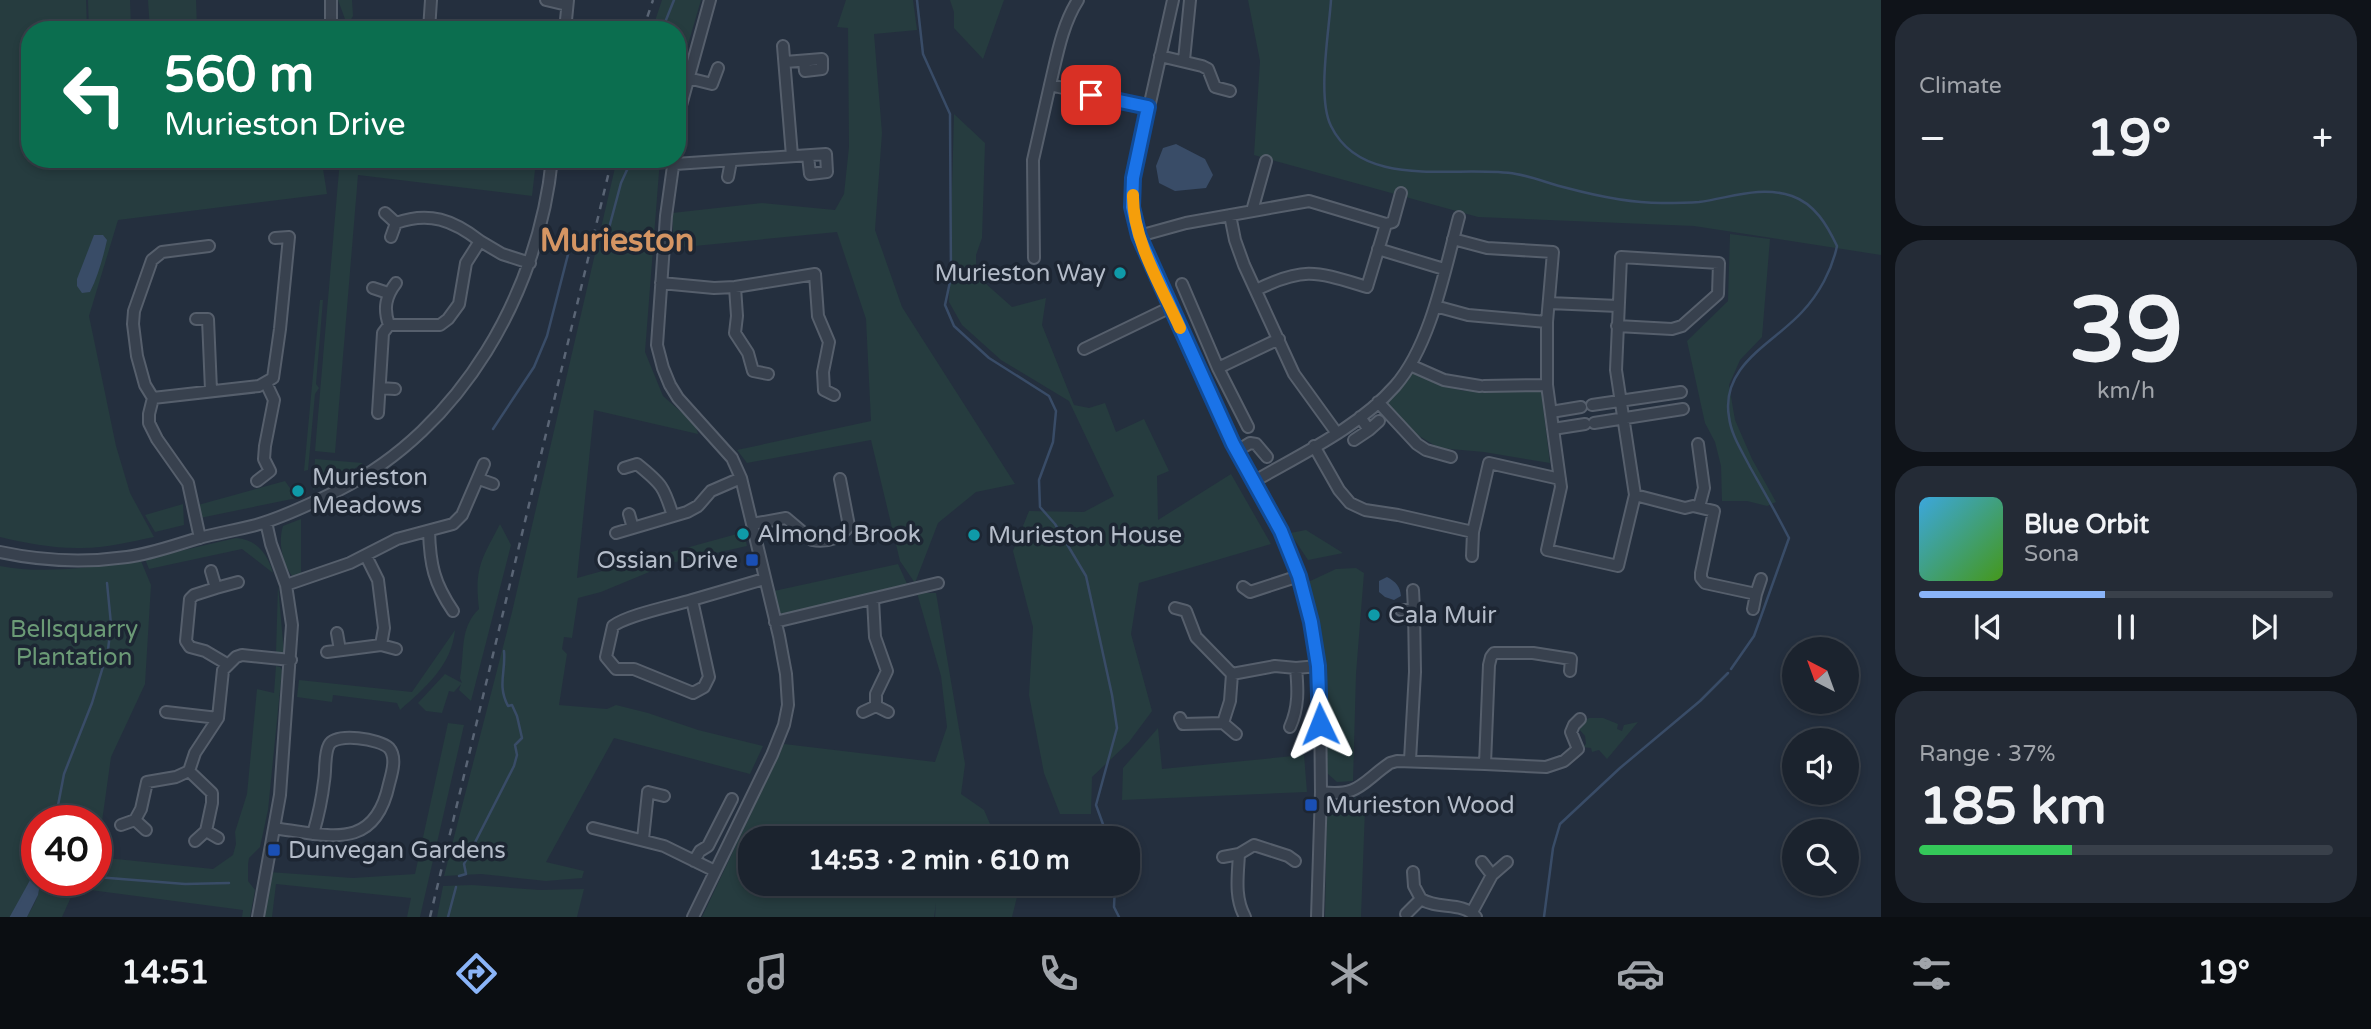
<!DOCTYPE html>
<meta charset="utf-8">
<style>
:root{--surface:#1b232e;--page:#242b36;--text:#f1f3f6;--muted:#a0a4aa;--line:#39404a;--accent:#8ab4f8}
body{margin:0;font-family:"Varela Round",sans-serif;background:var(--page);color:var(--text);height:100vh;display:flex;flex-direction:column;font-size:26px;white-space:nowrap}
*{box-sizing:border-box;margin:0}
p{font-size:23px;color:var(--muted)}
.icon{flex:none;width:38px;height:38px;fill:none;stroke:currentColor;stroke-width:2;stroke-linecap:round;stroke-linejoin:round}
.map{position:relative;flex:1;overflow:hidden}
.side{display:flex;flex-direction:column;gap:14px;padding:14px;background:#0f1319;width:490px}
.side>*{flex:none}
.banner{position:absolute;left:21px;top:21px;width:665px;height:147px;border-radius:28px;box-shadow:0 4px 10px #0003,0 0 0 2px var(--line);background:#0b6e4f;color:#fff;overflow:hidden}
.needle{width:46px;rotate:319deg}
.tools{position:absolute;left:1782px;top:637px;display:grid;gap:14px}
.tools a{display:grid;place-items:center;width:77px;height:77px;border-radius:50%;background:var(--surface);box-shadow:0 4px 10px #0003,0 0 0 2px var(--line);font-size:35px}
.speed{position:absolute;left:21px;top:805px;display:flex;gap:14px;font-size:35px;font-weight:700;text-align:center}
.speed>*{display:grid;place-content:center;width:91px;height:91px;border-radius:50%;background:var(--surface);box-shadow:0 4px 10px #0003,0 0 0 2px var(--line);line-height:1}
.speed .limit{border:10px solid #d22;background:#fff;color:#111}
.pin{position:absolute;display:grid;place-items:center;width:60px;height:60px;color:#fff;margin:-30px;border-radius:14px;box-shadow:0 4px 10px #0006}
.me{position:absolute;width:77px;margin:-38px;rotate:358deg;stroke-linejoin:round;filter:drop-shadow(0 0 5px #0008)}
.turn{display:flex;align-items:center;gap:24px;height:147px;padding:0 28px;font-size:32px}
.turn .icon{width:91px;height:91px;stroke-width:2.5}
.turn b{display:block;font-size:49px;line-height:60px}
.big{font-size:52px;font-weight:700;line-height:1.1}
.side .widget{flex:1;display:flex;flex-direction:column;justify-content:center;gap:10px;min-width:0;padding:0 24px;border-radius:28px;background:var(--page)}
.side .dial{align-items:center;gap:0}
.dial b{font-size:91px;line-height:1}
.song{display:flex;align-items:center;gap:21px}
.cover{width:84px;height:84px;border-radius:10px;background:linear-gradient(135deg,hsl(200 70% 55%),hsl(100 70% 35%))}
.played{height:7px;border-radius:4px;background:linear-gradient(90deg,var(--accent) 45%,var(--line) 45%)}
.keys{display:flex;justify-content:space-around;direction:ltr}
.heat{display:flex;justify-content:space-between;align-items:center;font-size:38px;direction:ltr}
.charge{height:10px;border-radius:5px;background:linear-gradient(90deg,#34c759 37%,var(--line) 0)}
.trip{position:absolute;left:738px;top:826px;width:402px;height:70px;border-radius:28px;background:var(--surface);box-shadow:0 4px 10px #0003,0 0 0 2px var(--line);font-weight:700;line-height:70px;text-align:center}
.menu{display:flex;height:112px;justify-content:space-around;align-items:center;background:#0b0e12;color:var(--muted)}
.menu .icon{width:49px;height:49px}
.menu .on{color:var(--accent)}
.menu b{font-size:32px;color:var(--text)}
main{display:flex;flex:1;min-height:0}
.map>svg:first-child{display:block}
.green{fill:#263c3f}
.water{fill:#394c67}
.lines{fill:none;stroke-linecap:round;stroke-linejoin:round}
.stream{stroke:#394c67;stroke-width:2.5}
.minor-casing{stroke:#565f6c;stroke-width:14}
.minor{stroke:#38414e;stroke-width:10}
.rail{stroke:#5a6575;stroke-width:2.5;stroke-dasharray:7 7;stroke-linecap:butt}
.route-casing{stroke:#114b97;stroke-width:18}
.route{stroke:#1a73e8;stroke-width:12}
.slow{stroke:#f59e0b;stroke-width:12}
.culture-dot{fill:#0f9aa8;stroke:#1d2633;stroke-width:2.5}
.transit-dot{fill:#1a4fb4;stroke:#1d2633;stroke-width:2.5}
.labels{text-anchor:middle;dominant-baseline:central;stroke-width:7;stroke-linejoin:round;paint-order:stroke}
.poi-label{font-size:24px;fill:#b4bcc9;stroke:#1d2633;text-anchor:start}
.park-label{font-size:24px;fill:#6b9a76;stroke:#1d2633}
.district-label{font-size:32px;font-weight:bold;fill:#d59563;stroke:#1d2633}
</style>
<main>
<div class="map">
<svg width="1881" height="917" viewBox="0 0 1881 917">
<rect width="100%" height="100%" fill="#242f3e"/>
<path class="green" d="M0,0H86L87,30H30V159H241L243,169H323L327,194L118,220L89,316L116,446L130,493L154,537C129,542 103,549 77,548C51,548 25,543 0,537Z
M88,0H130L131,30H89Z
M148,0H196L197,30H150Z
M338,0H352L353,16L349,23L345,19Z
M662,0H701L677,82V30H652Z
M846,0H913L917,30L874,34L882,133L875,230L902,307L1015,484L976,492L938,523L915,583L900,561L871,440L747,463L737,450L871,421L866,319L837,232L674,248L672,213L762,203L835,210L844,194L849,147L848,28L837,27Z
M950,0H1004L983,59L954,28V12Z
M1248,0H1881V255L1694,226L1478,217L1254,155L1260,61Z
M954,114L985,143L982,238L976,255V275L1012,307L1046,298L1042,325L1074,405L1089,408L1105,403L1116,432L1144,419L1169,471L1157,476L1158,520L1231,474L1271,544L1139,583L1131,634L1152,711L1129,742L1092,777L1091,814H1060L1044,773L1029,695L1033,627L1013,551L1029,511L1084,512L1114,496L1069,401L1001,360L962,325L949,302Z
M340,159H415L535,170L532,196L358,175L335,453L315,451Z
M617,159H660L645,352L663,396L695,424L698,434L594,410L577,578L744,532L747,546L671,563L601,592L578,598L572,638L564,637L562,649L567,654L559,705L607,709L616,705L648,713L698,730L763,746L750,774L614,738L546,862L584,871L582,878L546,881L481,874L444,876L512,612Z
M1730,234L1770,239L1762,337L1740,360L1729,385L1735,420L1752,459L1776,502L1767,506L1747,501H1722L1721,466L1715,442L1705,423L1687,341L1728,301Z
M320,300H323L316,384L319,388L315,394L308,470L304,471Z
M1410,371L1443,386L1464,391L1541,390L1550,463L1484,452L1439,448L1406,428L1382,403Z
M315,459L362,463H363L342,477L313,490Z
M285,481L297,498L200,518L198,505Z
M183,504L184,525L155,532L145,515Z
M301,519V574L292,576C282,562 278,542 283,526Z
M500,524L511,545L471,701L459,690L461,684L454,692L449,691L442,713L426,711L418,703L445,674L462,683L460,678C465,652 459,628 479,609C474,567 482,559 500,524Z
M1306,530L1343,553L1308,560L1290,533Z
M236,538C256,539 268,554 273,573L242,549L149,569L145,559Z
M141,561L151,585L145,684L111,757L97,857L213,869L233,855L236,844L235,832L247,794L257,689L274,693L276,666L280,667L282,670L268,810L260,847L249,858L248,864V881L255,890L250,917H242L243,910L75,888L62,917H27C33,906 42,893 38,880H96V821H37V877L34,874L11,917H0V566C46,575 95,566 141,561Z
M898,564L908,586L780,614L774,591Z
M1356,568L1364,573L1356,674L1353,781L1337,782L1327,773C1325,706 1325,648 1306,583L1336,569Z
M278,585L284,653H276Z
M917,593H936L965,764L961,794L984,810L996,838H751V884H1016L1019,889L1012,917H935L936,903L934,917H702L784,744L935,762L947,727L941,676Z
M455,630C452,665 425,688 400,710L397,703L333,695L332,702L297,697L299,680L412,692Z
M1589,718H1603L1618,724L1617,729L1622,731L1624,725L1638,722L1607,759L1599,750L1592,752L1591,748L1582,747L1586,744L1585,736L1579,729L1574,731L1579,724Z
M448,723L464,725L420,917H407L411,898L276,884L272,917H262L269,872L353,878L415,874Z
M1158,728L1162,769L1304,755L1307,792L1122,800L1123,768Z
M1359,797V805L1365,809L1361,917H1325L1327,807Z
M472,885L540,890L584,889L577,917H437L443,886Z"/>
<path class="water" d="M1176,144L1205,159L1213,175L1206,188L1175,191L1159,183L1156,166L1163,148Z
M94,235H103L107,240C103,258 98,276 90,292L82,293L77,286V279Z
M1387,577C1396,582 1400,586 1401,596L1394,600L1385,597L1379,592V581Z
M35,874L40,884L38,895L27,917H11Z"/>
<g class="lines">
<path class="stream" d="M917,0L923,54L950,114L951,277L945,305L954,326L989,358L1049,396L1056,411L1053,442L1039,480L1040,507L1055,524L1086,576L1112,695L1117,728L1096,805L1108,838
M1331,0C1329,32 1317,98 1331,126C1363,192 1460,164 1516,174C1534,177 1550,184 1567,188C1597,196 1630,203 1661,203C1673,203 1687,203 1699,202C1730,198 1760,185 1792,196C1815,204 1827,225 1837,246C1832,270 1819,294 1802,312C1774,343 1720,365 1729,417C1731,435 1742,451 1750,467C1763,490 1777,514 1789,538L1754,636L1731,669
M662,30L674,0
M600,238L609,228L621,183L632,159
M493,429L534,367L547,336L572,239H577
M55,821L64,774L92,703L108,650L111,624L107,583
M459,876L466,874L464,864L514,766L517,755L515,745L522,738L517,716L512,705L508,706C497,685 506,672 504,651
M96,877L185,884L229,883
M1115,884L1114,907L1119,917
M11,917L37,870
M448,917L456,887
M1544,917L1553,848L1560,824L1620,768L1700,701L1728,673"/>
<defs>
<path id="minor" d="M331,0V30
M546,0L567,5
M1173,0L1133,179L1132,207L1139,236L1233,444L1281,531L1299,576L1311,622L1318,666L1320,701L1321,792L1317,917
M397,30H417
M429,30L431,0
M565,30L568,0
M783,46L792,156
M1160,56L1202,66L1208,69L1215,87L1230,91
M1184,60L1190,0
M785,62L822,59V69L805,71L804,61
M688,78L712,84L718,68
M1050,85C1057,56 1062,25 1078,0
M677,120L710,0
M674,159L666,216L657,345L663,368L670,385L678,398L732,458L741,478L779,636L786,674L788,705L784,725L772,755L693,917
M675,164L826,154L827,172L810,174L808,156
M728,177L731,161
M1252,211L1266,161
M385,213L396,223
M1230,215L1235,240L1244,265L1294,374L1336,432
M1139,236L1186,223L1309,201L1386,224
M391,237L396,223C429,211 453,220 480,241
M1453,239L1487,248L1553,252L1547,322V385L1561,487L1547,550L1618,566L1635,495L1616,370L1621,257L1719,263L1718,294L1682,326L1672,329L1617,326
M1378,249L1444,269
M1034,258L1033,160L1050,85L1148,107
M661,283L714,288L735,287L815,274L818,316L829,342L823,372L824,390L834,395
M1182,284L1218,368L1279,339
M735,287L737,316L735,333L748,353L753,371L768,374
M373,288L388,293
M1256,290C1305,266 1317,272 1367,287L1386,224L1393,222L1401,193
M1549,303L1618,306
M1435,306L1468,315L1547,322
M196,319H208L211,390
M389,325C383,308 386,296 396,283
M1084,349L1171,307
M1410,365L1444,380L1480,386
M1218,368L1248,427
M1484,386L1547,385
M380,388L395,389
M153,398L145,385L137,356L133,324L134,311L152,260L162,252L209,246
M1378,402L1417,444L1426,450L1451,457
M1592,405L1681,392
M1551,412L1581,407
M378,413L383,333L389,325H440L448,319L459,304L466,263L480,241L502,254L530,263
M1360,417L1369,430L1379,421
M1594,423L1683,409
M1553,429L1585,424
M1354,440L1369,430
M1698,444L1704,488L1699,507
M1314,446L1339,490L1350,503L1365,510L1398,515L1473,532L1489,463L1560,479
M1237,451L1250,443L1256,444L1267,457
M624,468L637,464C662,484 664,487 673,516
M479,479L493,484
M257,481L270,471L264,459L265,446L274,400L266,383
M1253,482C1301,454 1358,428 1395,386C1431,345 1445,269 1459,217
M1635,495L1685,508L1693,506L1714,511L1701,573V578L1705,583L1756,594L1761,579
M629,514L633,528
M752,524L786,518L812,540C827,543 840,538 849,526L840,479
M429,531C430,565 434,583 453,611
M616,533L687,512L698,506L711,491L741,478
M200,538L188,483L157,439L149,423V414L153,398L259,386L273,378L280,329L289,237L275,238
M0,552C42,561 84,563 127,557C151,554 175,545 199,538C218,533 237,530 256,525C284,517 313,503 339,490C461,429 539,292 552,159
M366,556L378,580L384,628L381,645L396,649
M1472,556L1473,532
M211,571L216,588L194,595L190,599L186,641L190,647L205,651L227,664
M286,585L350,563L397,539L453,524L462,515L484,464
M1243,587L1250,592L1299,576
M216,588L238,582
M1413,590L1414,610
M873,599L875,637L887,671L876,694V706L888,712
M692,600C672,606 627,615 613,626L606,657L616,669H634L693,693L704,687L709,677L692,600L764,579
M1175,608L1186,611L1196,637L1232,674L1230,701L1223,723L1236,734
M1753,609L1756,594
M1401,610H1414L1415,672L1410,760
M775,622L938,583
M337,633L340,650
M327,652L381,645
M1232,674L1275,666L1296,668
M166,712L218,718
M863,712L876,706
M1180,718L1183,724L1223,723
M1290,727C1299,707 1298,689 1296,668L1318,666
M1485,764L1546,767L1564,761L1578,749L1571,732L1574,725L1580,719
M1321,792C1359,797 1361,783 1390,763L1397,761L1485,764L1489,665L1491,657L1494,653H1533L1571,659L1570,671
M121,825L135,820
M593,828L664,846L715,871
M274,829H280C332,836 375,850 389,784C392,773 397,757 389,748C380,739 336,732 329,745C324,754 326,771 324,781C322,799 318,817 313,834
M146,830L135,820L141,809L147,782L176,777L189,771
M218,838L206,831L212,803V793L189,771L195,753L218,718L223,670L236,657L242,655L291,660
M643,839L648,792L664,796
M195,841L206,831
M1239,854L1254,845L1288,856L1295,861
M1223,857L1239,854C1238,875 1234,897 1245,917
M694,861L700,851L708,846L732,799
M1413,872L1414,886L1421,899
M1492,875L1507,862
M1472,912L1492,875L1482,862
M1406,914L1421,899C1438,910 1462,901 1476,917
M258,917L280,795L292,625L286,585L271,544L266,522"/>
</defs>
<use href="#minor" class="minor-casing"/>
<use href="#minor" class="minor"/>
<path class="rail" d="M643,30L653,0
M430,917L612,159"/>
</g>
<g class="lines">
<defs>
<path id="route" d="M1091,95L1148,107L1133,178L1132,207L1139,236L1233,444L1281,531L1299,576L1311,622L1318,666L1320,724"/>
</defs>
<use href="#route" class="route-casing"/>
<use href="#route" class="route"/>
<path class="slow" d="M1133,195C1132,239 1162,288 1180,328"/>
</g>
<g class="culture-dot">
<circle cx="1120" cy="273" r="7"/>
<circle cx="298" cy="491" r="7"/>
<circle cx="743" cy="534" r="7"/>
<circle cx="974" cy="535" r="7"/>
<circle cx="1374" cy="615" r="7"/>
</g>
<g class="transit-dot">
<rect x="745" y="553" width="14" height="14" rx="3.5"/>
<rect x="1304" y="798" width="14" height="14" rx="3.5"/>
<rect x="267" y="843" width="14" height="14" rx="3.5"/>
</g>
<g class="labels">
<g class="poi-label">
<text x="1106" y="273" text-anchor="end">Murieston Way</text>
<text x="312" y="477">Murieston<tspan x="312" dy="28">Meadows</tspan></text>
<text x="757" y="534">Almond Brook</text>
<text x="988" y="535">Murieston House</text>
<text x="738" y="560" text-anchor="end">Ossian Drive</text>
<text x="1388" y="615">Cala Muir</text>
<text x="1325" y="805">Murieston Wood</text>
<text x="288" y="850">Dunvegan Gardens</text>
</g>
<g class="park-label">
<text x="74" y="629">Bellsquarry<tspan x="74" dy="28">Plantation</tspan></text>
</g>
<g class="district-label">
<text x="617" y="241">Murieston</text>
</g>
</g>
</svg>
<div class="tools">
<a><svg class="needle" viewBox="-14 -14 28 28"><path d="M0-13l5 13h-10z" fill="#e53935"/><path d="M0 13l5-13h-10z" fill="#a0a4aa"/></svg></a>
<a><svg class="icon" aria-label="sound" viewBox="0 0 24 24"><path d="M4 9h4l5-4v14l-5-4H4zM17 9q2 3 0 6"/></svg></a>
<a><svg class="icon" aria-label="search" viewBox="0 0 24 24"><circle cx="10" cy="10" r="6"/><path d="M15 15l6 6"/></svg></a>
</div>
<div class="speed"><div class="limit">40</div></div>
<div class="pin" style="left:1091px;top:95px;background:#d93025"><svg class="icon" aria-label="arrive" viewBox="0 0 24 24"><path d="M6 21V4h12l-3 4 3 4H6"/></svg></div>
<svg class="me" style="left:1320px;top:724px" viewBox="-20 -20 40 40"><path d="M0-17L14 15 0 8-14 15z" fill="#1a73e8" stroke="#fff" stroke-width="4"/></svg>
<div class="trip">14:53 · 2 min · 610 m</div>
<div class="banner">
<div class="turn"><svg class="icon" aria-label="left" viewBox="0 0 24 24"><path d="M17 20v-9H6M10 6l-5 5 5 5"/></svg><div><b>560 m</b>Murieston Drive</div></div>
</div>
</div>
<section class="side">
<div class="widget"><p>Climate</p>
<div class="heat"><a>−</a><b class="big">19°</b><a>+</a></div>
</div>
<div class="widget dial"><b>39</b><p>km/h</p></div>
<div class="widget">
<div class="song"><i class="cover"></i><div><b>Blue Orbit</b><p>Sona</p></div></div>
<div class="played"></div>
<div class="keys"><svg class="icon" aria-label="previous" viewBox="0 0 24 24"><path d="M18 5L8 12l10 7zM5 5v14"/></svg><svg class="icon" aria-label="pause" viewBox="0 0 24 24"><path d="M8 5v14M16 5v14"/></svg><svg class="icon" aria-label="next" viewBox="0 0 24 24"><path d="M6 5l10 7-10 7zM19 5v14"/></svg></div>
</div>
<div class="widget"><p>Range · 37%</p><b class="big">185 km</b><div class="charge"></div></div>
</section>
</main>
<nav class="menu">
<b>14:51</b>
<svg class="icon on" aria-label="directions" viewBox="0 0 24 24"><path d="M12 3l9 9-9 9-9-9zM9 14v-3h6M13 9l2 2-2 2"/></svg>
<svg class="icon" aria-label="music" viewBox="0 0 24 24"><path d="M9 18V5l10-2v13"/><circle cx="6" cy="18" r="3"/><circle cx="16" cy="16" r="3"/></svg>
<svg class="icon" aria-label="phone" viewBox="0 0 24 24"><path d="M5 4h4l2 5-3 2q2 4 5 5l2-3 5 2v4C11 20 4 13 5 4z"/></svg>
<svg class="icon" aria-label="climate" viewBox="0 0 24 24"><path d="M12 3v18M4 7l16 10M4 17L20 7"/></svg>
<svg class="icon" aria-label="car" viewBox="0 0 24 24"><path d="M5 17H2v-5l4-1 3-4h7l3 4 3 1v5h-3M9 17h6M6 11h13"/><circle cx="7" cy="17" r="2"/><circle cx="17" cy="17" r="2"/></svg>
<svg class="icon" aria-label="filters" viewBox="0 0 24 24"><path d="M4 7h16M4 17h16"/><circle cx="9" cy="7" r="2"/><circle cx="15" cy="17" r="2"/></svg>
<b>19°</b>
</nav>
